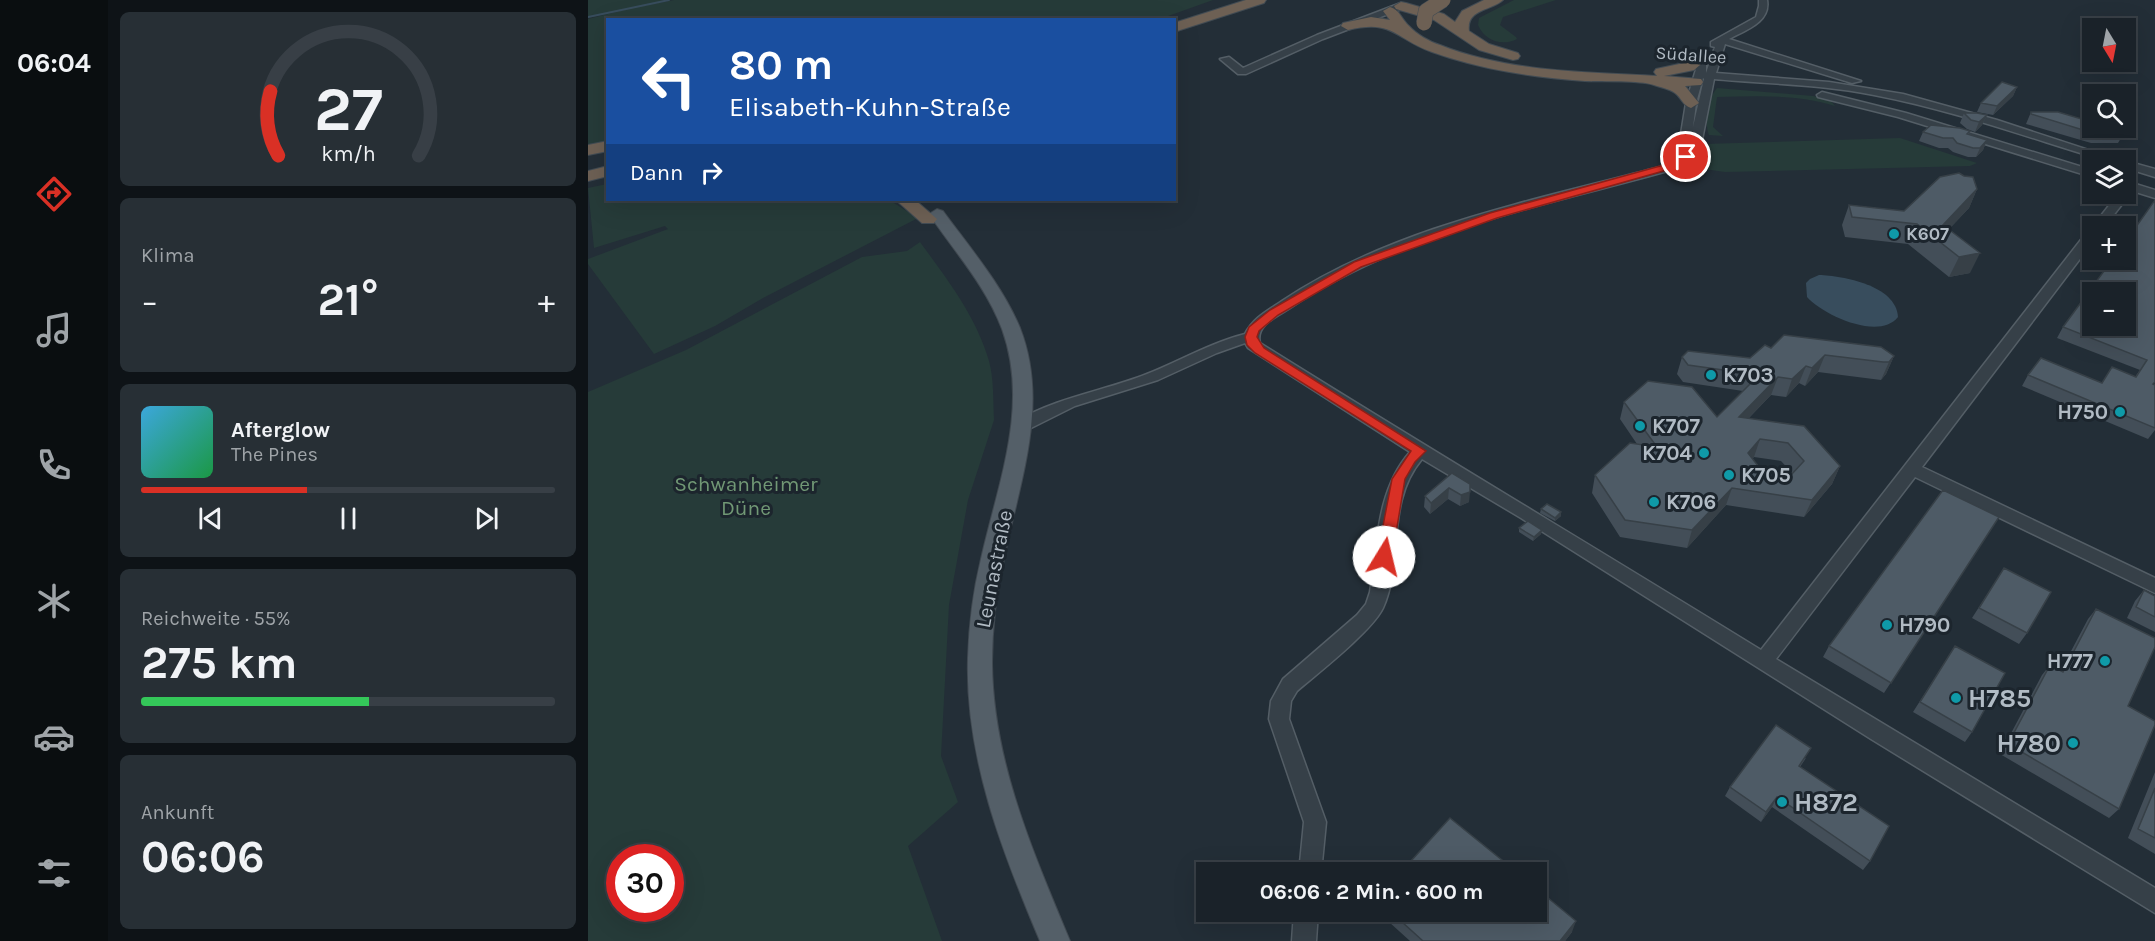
<!DOCTYPE html>
<html lang="de">
<meta charset="utf-8">
<style>
:root{--surface:#1a2229;--page:#272f35;--text:#f1f3f6;--muted:#9fa4a8;--line:#383f46;--accent:#d93025}
body{margin:0;font-family:Karla,sans-serif;background:var(--page);color:var(--text);height:100vh;display:flex;flex-direction:column;font-size:22px;white-space:nowrap}
*{box-sizing:border-box;margin:0}
p{font-size:20px;color:var(--muted)}
.icon{flex:none;width:33px;height:33px;fill:none;stroke:currentColor;stroke-width:2;stroke-linecap:round;stroke-linejoin:round}
.map{position:relative;flex:1;overflow:hidden}
.details{display:flex;flex-direction:column;gap:12px;padding:12px;background:#0e1317;width:480px}
.details>*{flex:none}
.guide{position:absolute;left:18px;top:18px;width:570px;height:183px;border-radius:0px;box-shadow:0 6px 24px #0002,0 0 0 2px var(--line);background:#1a4fa0;color:#fff;overflow:hidden}
.needle{width:39px;rotate:170deg}
.buttons{position:absolute;left:1494px;top:18px;display:grid;gap:12px}
.buttons a{display:grid;place-items:center;width:54px;height:54px;border-radius:0px;background:var(--surface);box-shadow:0 6px 24px #0002,0 0 0 2px var(--line);font-size:30px}
.speed{position:absolute;left:18px;top:844px;display:flex;gap:12px;font-size:30px;font-weight:700;text-align:center}
.speed>*{display:grid;place-content:center;width:78px;height:78px;border-radius:50%;background:var(--surface);box-shadow:0 6px 24px #0002,0 0 0 2px var(--line);line-height:1}
.speed .limit{border:9px solid #d22;background:#fff;color:#111}
.pin{position:absolute;display:grid;place-items:center;width:51px;height:51px;color:#fff;margin:-26px;border:3px solid #fff;border-radius:50%;box-shadow:0 2px 6px #0007}
.me{position:absolute;width:66px;margin:-33px;rotate:9deg;stroke-linejoin:round;filter:drop-shadow(0 0 4px #0008)}
.turn{display:flex;align-items:center;gap:21px;height:126px;padding:0 24px;font-size:27px}
.turn .icon{width:78px;height:78px;stroke-width:2.5}
.turn b{display:block;font-size:42px;line-height:51px}
.then{display:flex;align-items:center;height:57px;padding:0 24px;background:#0003;gap:12px;font-size:22px}
.big{font-size:45px;font-weight:700;line-height:1.1}
.details .tile{flex:1;display:flex;flex-direction:column;justify-content:center;gap:9px;min-width:0;padding:0 21px;border-radius:9px;background:var(--page)}
.details .dial{align-items:center;gap:0}
.dial svg{height:156px;overflow:visible;fill:none;stroke:var(--line);stroke-width:7;stroke-linecap:round;text-anchor:middle}
.dial text{fill:var(--text);stroke:none}
.song{display:flex;align-items:center;gap:18px}
.cover{width:72px;height:72px;border-radius:9px;background:linear-gradient(135deg,hsl(200 70% 55%),hsl(140 70% 35%))}
.played{height:6px;border-radius:3px;background:linear-gradient(90deg,var(--accent) 40%,var(--line) 40%)}
.keys{display:flex;justify-content:space-around;direction:ltr}
.heat{display:flex;justify-content:space-between;align-items:center;font-size:33px;direction:ltr}
.charge{height:9px;border-radius:4px;background:linear-gradient(90deg,#34c759 55%,var(--line) 0)}
.trip{position:absolute;left:608px;top:862px;width:351px;height:60px;border-radius:0px;background:var(--surface);box-shadow:0 6px 24px #0002,0 0 0 2px var(--line);font-weight:700;line-height:60px;text-align:center}
main{display:flex;flex:1;min-height:0}
.dock{display:flex;flex-direction:column;width:108px;justify-content:space-around;align-items:center;background:#0a0e10;color:var(--muted)}
.dock .icon{width:42px;height:42px}
.dock .on{color:var(--accent)}
.dock b{font-size:27px;color:var(--text)}
.map>svg:first-child{display:block}
.green{fill:#263b39;fill-rule:evenodd}
.water{fill:#384d5d}
.lines{fill:none;stroke-linecap:round;stroke-linejoin:round}
.stream{stroke:#384d5d;stroke-width:2}
.minor-casing{stroke:#545e66;stroke-width:3}
.major-casing{stroke:#404951;stroke-width:2}
.highway-casing{stroke:#414b53;stroke-width:2}
.minor{fill:#364048;fill-rule:evenodd}
.major{fill:#545f68;fill-rule:evenodd}
.highway{fill:#6d6054;fill-rule:evenodd}
.highway-bridge-casing{stroke:#414b53;stroke-width:16;stroke-linecap:butt}
.highway-bridge{stroke:#6d6054;stroke-width:15}
.wall{fill:#434e58;fill-rule:evenodd}
.shaded-wall{fill:#374047}
.building{fill:#4e5b66;stroke:#374047;stroke-width:1.5;fill-rule:evenodd}
.route{fill:#d93025;stroke:#8d1f18;stroke-width:1.5}
.culture-dot{fill:#0f9aa8;stroke:#1c252d;stroke-width:2}
.labels{text-anchor:middle;dominant-baseline:central;stroke-width:6;stroke-linejoin:round;paint-order:stroke}
.far-street-label{font-size:18px;fill:#b1bbc4;stroke:#1c252d}
.far-poi-label{font-size:18px;font-weight:bold;fill:#b1bbc4;stroke:#1c252d;text-anchor:start}
.poi-label{font-size:21px;font-weight:bold;fill:#b1bbc4;stroke:#1c252d;text-anchor:start}
.park-label{font-size:21px;fill:#719875;stroke:#1c252d}
.street-label{font-size:21px;fill:#b1bbc4;stroke:#1c252d}
.near-poi-label{font-size:26px;font-weight:bold;fill:#b1bbc4;stroke:#1c252d;text-anchor:start}
</style>
<main>
<nav class="dock">
<b>06:04</b>
<svg class="icon on" aria-label="directions" viewBox="0 0 24 24"><path d="M12 3l9 9-9 9-9-9zM9 14v-3h6M13 9l2 2-2 2"/></svg>
<svg class="icon" aria-label="music" viewBox="0 0 24 24"><path d="M9 18V5l10-2v13"/><circle cx="6" cy="18" r="3"/><circle cx="16" cy="16" r="3"/></svg>
<svg class="icon" aria-label="phone" viewBox="0 0 24 24"><path d="M5 4h4l2 5-3 2q2 4 5 5l2-3 5 2v4C11 20 4 13 5 4z"/></svg>
<svg class="icon" aria-label="climate" viewBox="0 0 24 24"><path d="M12 3v18M4 7l16 10M4 17L20 7"/></svg>
<svg class="icon" aria-label="car" viewBox="0 0 24 24"><path d="M5 17H2v-5l4-1 3-4h7l3 4 3 1v5h-3M9 17h6M6 11h13"/><circle cx="7" cy="17" r="2"/><circle cx="17" cy="17" r="2"/></svg>
<svg class="icon" aria-label="filters" viewBox="0 0 24 24"><path d="M4 7h16M4 17h16"/><circle cx="9" cy="7" r="2"/><circle cx="15" cy="17" r="2"/></svg>
</nav>
<section class="details">
<div class="tile dial"><svg viewBox="0 0 100 80">
<path d="M14 69A42 42 0 1 1 86 69"/>
<path d="M14 69A42 42 0 0 1 10 36" stroke="#d93025"/>
<text x="50" y="56" font-size="32" font-weight="700">27</text>
<text x="50" y="72" font-size="11">km/h</text>
</svg></div>
<div class="tile"><p>Klima</p>
<div class="heat"><a>−</a><b class="big">21°</b><a>+</a></div>
</div>
<div class="tile">
<div class="song"><i class="cover"></i><div><b>Afterglow</b><p>The Pines</p></div></div>
<div class="played"></div>
<div class="keys"><svg class="icon" aria-label="previous" viewBox="0 0 24 24"><path d="M18 5L8 12l10 7zM5 5v14"/></svg><svg class="icon" aria-label="pause" viewBox="0 0 24 24"><path d="M8 5v14M16 5v14"/></svg><svg class="icon" aria-label="next" viewBox="0 0 24 24"><path d="M6 5l10 7-10 7zM19 5v14"/></svg></div>
</div>
<div class="tile"><p>Reichweite · 55%</p><b class="big">275 km</b><div class="charge"></div></div>
<div class="tile"><p>Ankunft</p><b class="big">06:06</b></div>
</section>
<div class="map">
<svg width="1567" height="941" viewBox="0 0 1567 941">
<rect width="100%" height="100%" fill="#232e37"/>
<path class="green" d="M0,0H78L55,6L86,0H625L569,20H20L19,141L0,146V19L40,9L0,18Z
M926,0H968L915,17L912,25L928,37L929,39C914,47 896,40 890,25L891,18Z
M1129,88L1225,96L1241,99L1247,106C1209,94 1169,96 1129,97L1125,127L1135,136L1121,135C1116,124 1120,98 1129,88Z
M1312,138L1389,163L1382,166L1137,172L1116,169L1103,159L1116,144Z
M19,184L20,200H301L330,218L175,298L127,326L66,354L0,264V259L80,229L77,226L6,248L0,188Z
M332,242C359,279 388,316 401,361C406,379 405,402 406,420L380,500L361,605L353,756L370,802L320,846L354,941H0V392L98,350L274,257L319,251ZM32,858H82V909H32Z"/>
<path class="water" d="M1231,275C1255,276 1308,285 1310,317C1291,341 1235,315 1219,297L1218,283L1222,279Z"/>
<g class="lines">
<path class="stream" d="M0,17L81,0"/>
<defs>
<path id="minor" d="M1171,0H1179C1183,22 1158,30 1141,39L1273,81L1264,83L1137,44L1128,73L1241,82L1315,94L1409,120L1531,160H1515C1439,137 1364,110 1286,95C1233,84 1179,84 1126,79L1113,145L1102,159L1080,171C953,206 813,233 702,308C690,316 667,325 672,343C838,447 1006,547 1173,650L1499,232L1504,231V243L1334,467L1567,578V593L1327,477L1188,659L1567,888V913L1283,739L933,518L834,459C797,503 816,562 795,608C784,631 730,673 709,691L703,701L701,719L738,822L733,873H711L716,822L681,719L683,701L695,679L769,615L778,604L782,592C789,545 789,489 822,452L660,348L657,343L629,353L570,380L487,406L441,429H429L427,425L429,421C470,397 516,391 559,374C592,361 622,343 657,334C665,318 679,311 694,301C805,227 944,201 1072,167L1094,155L1102,142H1094L1092,140L1098,103L1109,66L1118,64V73L1127,47L1123,46V42L1168,17L1171,6ZM1115,78L1116,79L1105,127L1108,103Z
M813,3L818,6L816,8L735,39L658,74H650L632,59L641,57L655,68L729,35Z
M1234,92L1318,113L1504,170V177L1310,117L1230,97L1229,95Z
M1538,161L1567,169V177L1538,168Z
M1538,181L1567,190V198L1538,189Z
M1538,191L1542,194L1517,226H1505L1530,194H1538Z
M706,912H730L728,941H704Z"/>
<path id="major" d="M349,209L355,211C382,248 414,285 432,328C462,405 431,483 416,559C408,594 404,628 404,663C405,762 445,852 482,941H452C414,851 377,757 380,658C381,624 385,592 393,559C410,483 442,406 414,329C398,286 366,251 341,214Z"/>
<path id="highway" d="M658,0H678L676,3L586,32V23Z
M896,0H915C903,11 878,9 881,31L901,44L930,53L932,56L930,59L925,60L891,50L846,20L808,9L806,6L813,2L818,3L856,14L867,22L874,11Z
M802,7C811,9 814,20 821,26C828,34 842,42 852,45C920,72 997,72 1069,76L1066,72L1068,69L1096,63L1117,51L1124,55L1106,70L1076,76L1113,79L1115,82L1113,85L1097,86L1111,103L1103,108C1094,105 1094,98 1087,93C1082,89 1071,87 1066,85C1052,80 1014,82 997,81C945,77 894,70 844,52C807,39 806,19 760,30L753,26L755,23L783,17L802,20L795,11Z
M20,141V151L0,155V145Z
M20,166V176L0,181V171Z
M308,200H327L349,219L346,223H334Z"/>
</defs>
<use href="#minor" class="minor-casing"/>
<use href="#major" class="major-casing"/>
<use href="#highway" class="highway-casing"/>
<use href="#minor" class="minor"/>
<use href="#major" class="major"/>
<use href="#highway" class="highway"/>
<defs>
<path id="highway-bridge" d="M836,23L838,11L855,0"/>
</defs>
<use href="#highway-bridge" class="highway-bridge-casing"/>
<use href="#highway-bridge" class="highway-bridge"/>
</g>
<path class="wall" d="M1429,87L1425,96L1405,115L1389,112L1393,103Z
M1443,112L1536,133L1530,143H1503L1438,124Z
M1376,113L1399,115L1394,125L1387,132L1379,129L1372,123Z
M1382,131L1381,134L1399,140L1395,150L1388,157H1380L1365,152L1360,148H1351L1331,141L1335,132Z
M1389,189L1381,208L1361,229L1382,273L1361,277L1320,244L1257,237L1254,225L1261,205L1316,211Z
M1538,260L1565,384L1567,385V430L1560,439L1434,386L1440,375L1514,383L1547,377L1552,370L1469,338L1475,327Z
M1183,348L1306,356L1298,374L1293,380L1230,372L1217,386L1211,383L1198,397L1183,395L1161,418L1252,466L1244,484L1216,517L1138,505L1099,548L1032,537L1004,493L1007,475L1049,444L1032,419L1036,402L1129,417L1155,391L1095,382L1089,374L1094,357L1162,358ZM1166,457L1193,461L1205,474L1203,475L1174,471L1164,459Z
M864,473L881,502L872,506L860,499L842,514L836,507L837,496Z
M953,509L973,516L967,521L952,513Z
M1411,517L1296,693L1235,657L1241,646Z
M931,528L954,530L953,534L945,541L931,532Z
M1409,579L1439,633L1431,644L1384,618Z
M1556,590L1567,596V632L1539,618L1547,601Z
M1508,609L1531,809L1521,818L1412,754L1454,675L1462,665L1473,670L1500,619Z
M1367,646L1384,732L1377,742L1325,712Z
M1218,758L1212,767L1282,861L1275,870L1184,807L1173,822L1137,796L1142,787Z
M1567,772V854L1540,838Z
M790,912H948L984,932L977,941H822Z"/>
<path class="shaded-wall" d="M1429,87L1425,96L1405,115L1409,106Z
M1399,115L1394,125L1387,132L1391,122Z
M1399,140L1395,150L1388,157L1392,148Z
M1389,189L1381,208L1350,241L1355,225Z
M1392,253L1382,273L1361,277L1371,257Z
M1237,355L1230,372L1217,386L1224,368Z
M1306,356L1298,374L1293,380L1301,362Z
M1218,366L1211,383L1198,397L1204,379Z
M1190,377L1183,395L1145,434L1151,417Z
M1172,439L1166,457L1153,471L1160,453Z
M1252,466L1244,484L1216,517L1224,500Z
M861,488L860,499L842,514L843,503Z
M1144,488L1138,505L1099,548L1104,530Z
M882,492L881,502L872,506L873,495Z
M973,512V516L967,521V518Z
M954,530L953,534L945,541L946,537Z
M1189,797L1184,807L1173,822L1178,812Z
M988,921L984,932L977,941H972Z"/>
<path class="building" d="M1414,82L1429,87L1409,106L1393,103Z
M1443,112H1470L1504,122V128H1524L1536,131V133L1508,134L1443,114Z
M1376,113H1389L1399,115L1391,122L1383,120Z
M1343,125L1372,128L1382,131L1379,134L1399,140L1392,148H1385L1369,143L1365,138H1355L1335,132Z
M1371,173L1376,176L1385,177L1389,189L1355,225L1392,253L1371,257L1329,224L1264,217L1261,205L1316,211L1352,177Z
M1567,200V382L1565,384L1567,385V428L1440,375L1453,358L1514,383L1524,367L1548,377L1559,360L1475,327L1524,260H1538V241ZM1504,292H1538V326H1504Z
M1196,335L1293,347L1306,356L1301,362H1295L1237,355L1224,368L1218,366L1204,379L1190,377L1151,417L1216,426L1252,466L1224,500L1144,488L1104,530L1037,520L1007,475L1042,443L1069,447L1036,402L1060,381L1104,387L1129,417L1171,375L1100,365L1094,357L1100,351L1162,358L1177,345L1183,348ZM1172,439L1200,443L1216,461L1203,475L1174,471L1160,453Z
M864,473L882,484V492L873,495L861,488L843,503L837,496Z
M1355,490L1411,517L1303,683L1241,646Z
M959,504L973,512L967,518L953,509Z
M940,521L954,530L946,537L931,528Z
M1416,568L1463,592L1439,633L1391,608Z
M1556,590L1567,596V617L1548,607Z
M1508,609L1567,638V647L1540,706L1567,721V725L1531,809L1420,744L1462,665L1475,672Z
M1367,646L1417,673L1384,732L1332,702Z
M1188,725L1223,748L1211,766L1301,826L1282,861L1189,797L1178,812L1142,787Z
M1567,788V838L1550,829Z
M862,818L930,873H812Z
M948,888L988,921L972,941H835L803,912H948Z"/>
<path class="route" d="M1094,155L1103,157L1079,170L909,218L773,267L690,315L671,331L669,337L676,348L838,451L827,462L817,479L804,557L802,561H791L789,557L804,479L823,451L667,353L659,345L657,337L661,327L682,310L766,262L902,213L1072,166Z"/>
<g class="culture-dot">
<circle cx="1306" cy="234" r="6"/>
<circle cx="1123" cy="375" r="6"/>
<circle cx="1532" cy="412" r="6"/>
<circle cx="1052" cy="426" r="6"/>
<circle cx="1116" cy="453" r="6"/>
<circle cx="1141" cy="475" r="6"/>
<circle cx="1066" cy="502" r="6"/>
<circle cx="1299" cy="625" r="6"/>
<circle cx="1517" cy="661" r="6"/>
<circle cx="1368" cy="698" r="6"/>
<circle cx="1485" cy="743" r="6"/>
<circle cx="1194" cy="802" r="6"/>
</g>
<g class="labels">
<g class="far-street-label">
<text transform="translate(1103 55) rotate(4)">Südallee</text>
</g>
<g class="far-poi-label">
<text x="1318" y="234">K607</text>
</g>
<g class="poi-label">
<text x="1135" y="375">K703</text>
<text x="1520" y="412" text-anchor="end">H750</text>
<text x="1064" y="426">K707</text>
<text x="1104" y="453" text-anchor="end">K704</text>
<text x="1153" y="475">K705</text>
<text x="1078" y="502">K706</text>
<text x="1311" y="625">H790</text>
<text x="1505" y="661" text-anchor="end">H777</text>
</g>
<g class="park-label">
<text x="158" y="484">Schwanheimer<tspan x="158" dy="24">Düne</tspan></text>
</g>
<g class="street-label">
<text transform="translate(406 569) rotate(-79)">Leunastraße</text>
</g>
<g class="near-poi-label">
<text x="1380" y="698">H785</text>
<text x="1473" y="743" text-anchor="end">H780</text>
<text x="1206" y="802">H872</text>
</g>
</g>
</svg>
<div class="buttons">
<a><svg class="needle" viewBox="-14 -14 28 28"><path d="M0-13l5 13h-10z" fill="#e53935"/><path d="M0 13l5-13h-10z" fill="#9fa4a8"/></svg></a>
<a><svg class="icon" aria-label="search" viewBox="0 0 24 24"><circle cx="10" cy="10" r="6"/><path d="M15 15l6 6"/></svg></a>
<a><svg class="icon" aria-label="layers" viewBox="0 0 24 24"><path d="M12 4l9 5-9 5-9-5zM3 14l9 5 9-5"/></svg></a>
<a>+</a>
<a>−</a>
</div>
<div class="speed"><div class="limit">30</div></div>
<div class="pin" style="left:1098px;top:157px;background:#d93025"><svg class="icon" aria-label="arrive" viewBox="0 0 24 24"><path d="M6 21V4h12l-3 4 3 4H6"/></svg></div>
<svg class="me" style="left:796px;top:557px" viewBox="-20 -20 40 40"><circle r="19" fill="#fff"/><path d="M0-13L10 11 0 6-10 11z" fill="#d93025"/></svg>
<div class="trip">06:06 · 2 Min. · 600 m</div>
<div class="guide">
<div class="turn"><svg class="icon" aria-label="left" viewBox="0 0 24 24"><path d="M17 20v-9H6M10 6l-5 5 5 5"/></svg><div><b>80 m</b>Elisabeth-Kuhn-Straße</div></div>
<div class="then">Dann<svg class="icon" aria-label="right" viewBox="0 0 24 24"><path d="M7 20v-9h11M14 6l5 5-5 5"/></svg></div>
</div>
</div>
</main>
